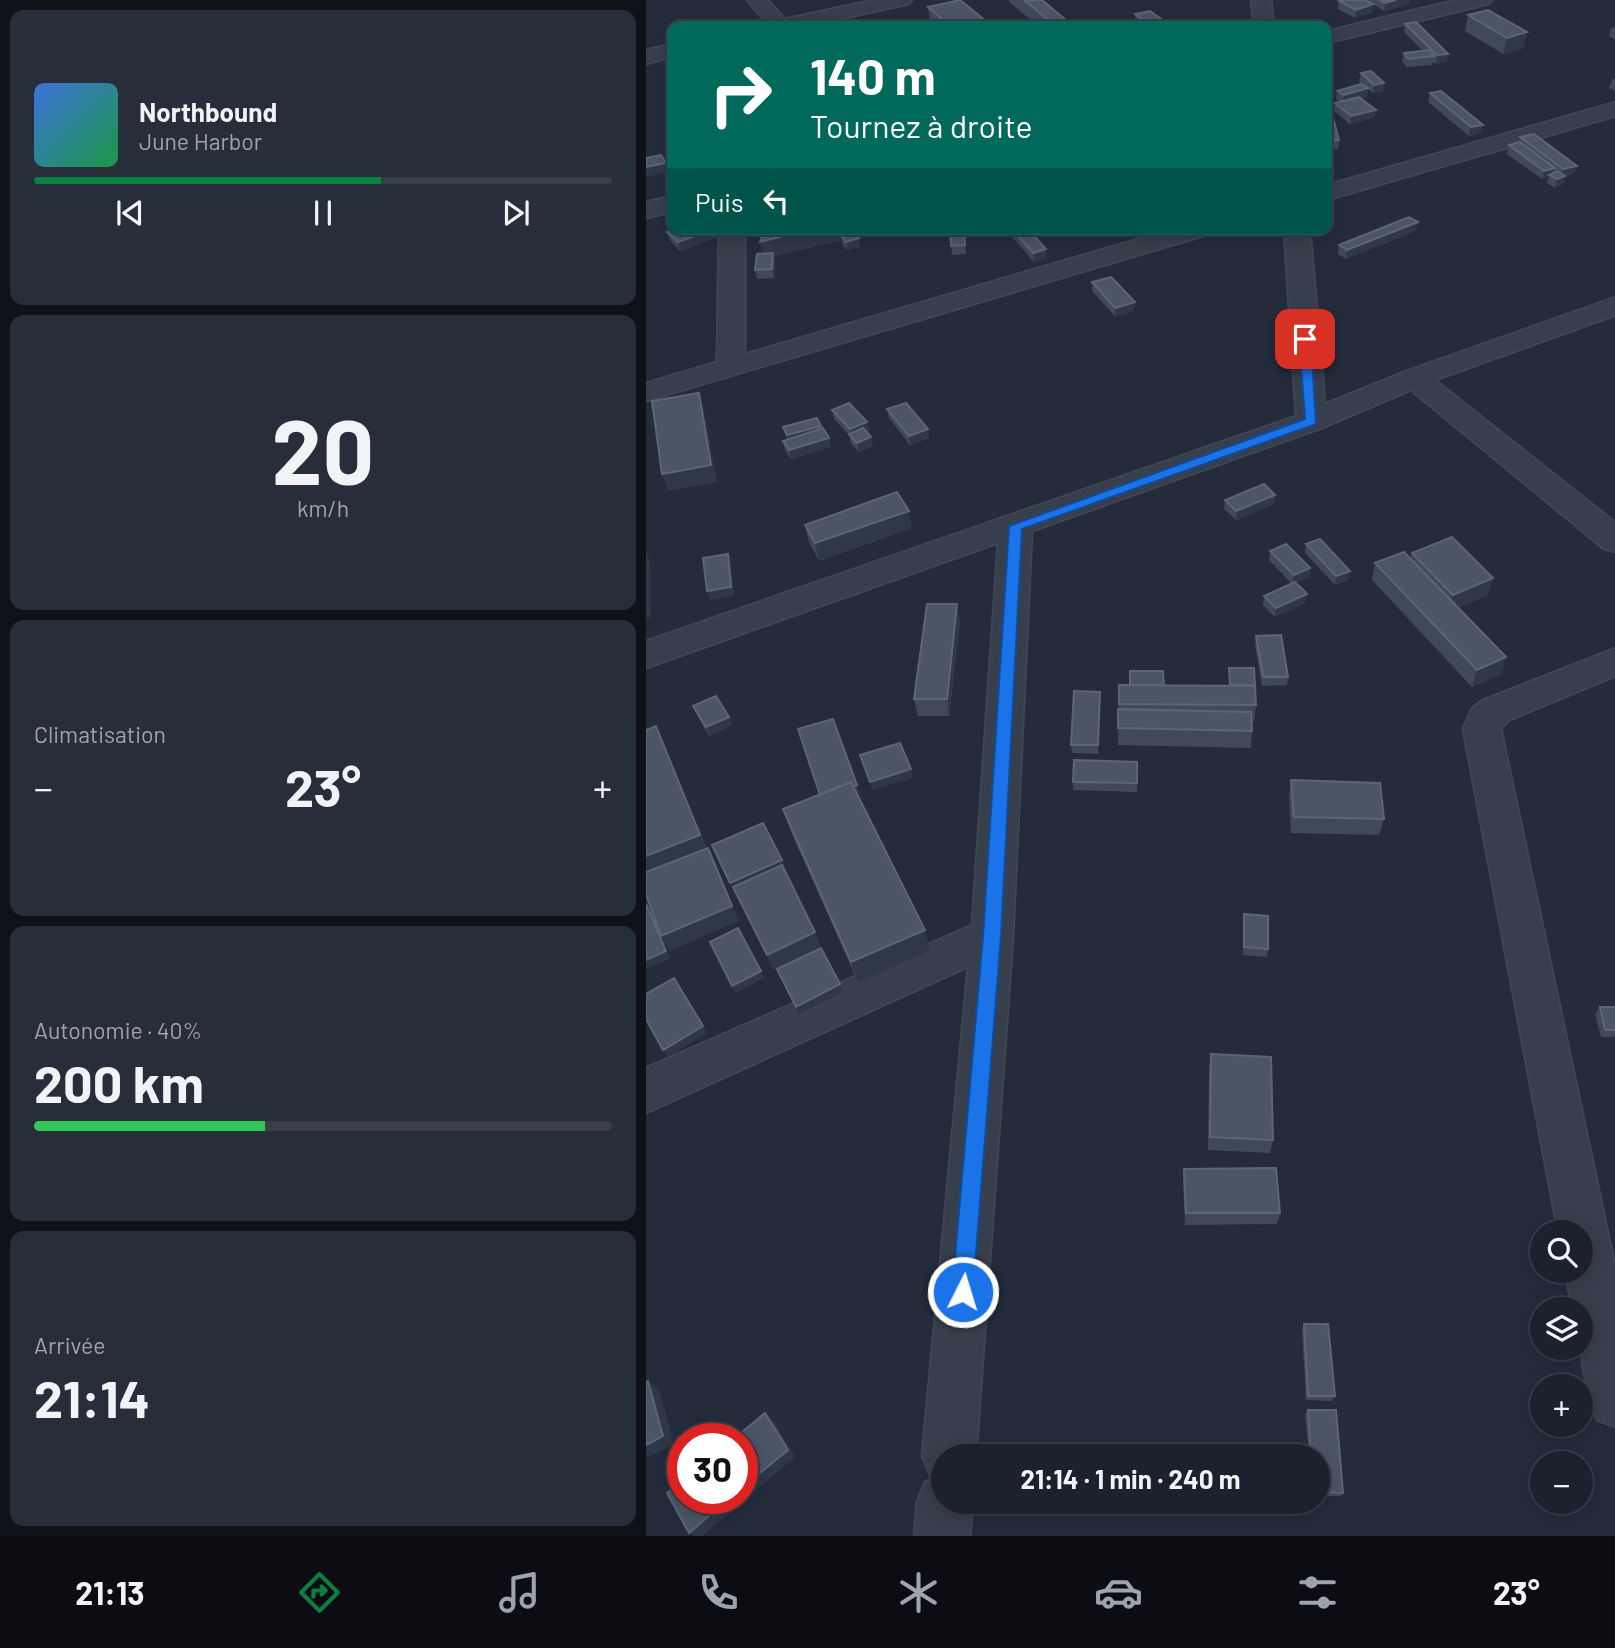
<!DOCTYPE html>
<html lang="fr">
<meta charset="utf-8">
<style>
:root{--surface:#1b212d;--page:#282e39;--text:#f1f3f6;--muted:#a0a3aa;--line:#393e49;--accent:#0b8043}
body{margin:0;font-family:Barlow,sans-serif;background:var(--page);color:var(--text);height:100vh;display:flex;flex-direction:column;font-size:26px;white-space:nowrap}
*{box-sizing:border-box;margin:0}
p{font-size:23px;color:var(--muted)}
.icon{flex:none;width:38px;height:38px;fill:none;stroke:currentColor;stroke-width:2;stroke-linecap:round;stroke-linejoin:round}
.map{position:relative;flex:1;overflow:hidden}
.side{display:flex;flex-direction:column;gap:10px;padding:10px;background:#0f1219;width:646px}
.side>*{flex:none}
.guide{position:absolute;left:21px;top:21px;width:665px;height:214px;border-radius:14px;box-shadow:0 4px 18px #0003,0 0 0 2px var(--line);background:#00695c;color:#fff;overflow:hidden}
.buttons{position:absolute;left:884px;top:1220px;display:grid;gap:14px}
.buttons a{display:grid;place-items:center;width:63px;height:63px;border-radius:50%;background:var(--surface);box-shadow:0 4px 18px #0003,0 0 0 2px var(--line);font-size:35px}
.speed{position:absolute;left:21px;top:1423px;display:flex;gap:14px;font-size:35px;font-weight:700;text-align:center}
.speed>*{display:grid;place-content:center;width:91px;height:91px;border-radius:50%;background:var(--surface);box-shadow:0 4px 18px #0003,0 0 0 2px var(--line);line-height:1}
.speed .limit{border:10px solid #d22;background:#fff;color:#111}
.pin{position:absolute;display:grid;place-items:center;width:60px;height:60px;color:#fff;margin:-30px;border-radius:14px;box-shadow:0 4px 10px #0006}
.me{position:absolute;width:77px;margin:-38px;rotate:5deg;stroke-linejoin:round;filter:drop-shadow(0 0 5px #0008)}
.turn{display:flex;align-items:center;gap:24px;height:147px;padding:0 28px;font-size:32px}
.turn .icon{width:91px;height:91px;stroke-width:2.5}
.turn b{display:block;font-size:49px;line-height:60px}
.then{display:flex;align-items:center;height:66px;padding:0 28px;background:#0003;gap:14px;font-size:26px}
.big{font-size:52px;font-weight:700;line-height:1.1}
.side .card{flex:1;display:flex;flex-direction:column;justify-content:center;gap:10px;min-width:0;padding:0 24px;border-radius:14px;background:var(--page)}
.side .dial{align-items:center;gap:0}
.dial b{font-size:91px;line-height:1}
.song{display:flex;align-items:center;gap:21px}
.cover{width:84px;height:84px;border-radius:10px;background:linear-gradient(135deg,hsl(220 70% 55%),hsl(140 70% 35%))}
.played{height:7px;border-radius:4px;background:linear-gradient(90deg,var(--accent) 60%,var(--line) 60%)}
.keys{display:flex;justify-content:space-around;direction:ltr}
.heat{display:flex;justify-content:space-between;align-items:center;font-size:38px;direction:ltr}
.charge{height:10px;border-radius:5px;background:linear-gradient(90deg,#34c759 40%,var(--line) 0)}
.trip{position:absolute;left:285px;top:1444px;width:399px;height:70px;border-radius:35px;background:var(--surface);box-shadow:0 4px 18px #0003,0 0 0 2px var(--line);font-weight:700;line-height:70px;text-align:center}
.dock{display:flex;height:112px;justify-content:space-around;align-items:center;background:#0b0d12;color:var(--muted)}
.dock .icon{width:49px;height:49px}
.dock .current{color:var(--accent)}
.dock b{font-size:32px;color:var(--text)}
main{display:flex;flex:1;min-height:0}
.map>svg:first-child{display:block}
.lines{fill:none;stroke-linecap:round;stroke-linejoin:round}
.minor-casing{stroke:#414855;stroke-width:3}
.minor{fill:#383f4c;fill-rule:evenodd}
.wall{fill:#40495a}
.shaded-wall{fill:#2f3849}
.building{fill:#4c5566;stroke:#5c6575;stroke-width:2}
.route{fill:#1a73e8;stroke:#114b97;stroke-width:2}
</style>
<main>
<section class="side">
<div class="card">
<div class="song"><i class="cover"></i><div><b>Northbound</b><p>June Harbor</p></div></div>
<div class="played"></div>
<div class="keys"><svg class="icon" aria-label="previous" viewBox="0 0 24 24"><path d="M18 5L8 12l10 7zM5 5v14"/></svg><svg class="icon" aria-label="pause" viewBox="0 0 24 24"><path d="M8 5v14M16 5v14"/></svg><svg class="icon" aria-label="next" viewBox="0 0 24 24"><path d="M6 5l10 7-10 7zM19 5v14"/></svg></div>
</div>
<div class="card dial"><b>20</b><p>km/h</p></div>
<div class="card"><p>Climatisation</p>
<div class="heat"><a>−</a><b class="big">23°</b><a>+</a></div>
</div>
<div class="card"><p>Autonomie · 40%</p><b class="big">200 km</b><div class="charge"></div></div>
<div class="card"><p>Arrivée</p><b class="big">21:14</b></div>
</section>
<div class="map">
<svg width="970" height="1536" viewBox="0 0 970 1536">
<rect width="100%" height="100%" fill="#242c3c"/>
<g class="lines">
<defs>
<path id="minor" d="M101,0H122L139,19L227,0H266L263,4L163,26H123Z
M605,0H625L628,26H608Z
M810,0H846L843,4L681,43V31Z
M26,44V57L0,64V50Z
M970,102V116L681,200V185Z
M26,196V212L0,218V202Z
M73,229H99V354L526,229H568L564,234L0,401V383L71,362Z
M638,229H664L679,404L758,372L970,297V315L789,380L970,523V552L958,549L765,390L676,428L386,531L367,936L330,1456H298V1502H327L324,1536H268L271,1502L279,1482L290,1478L284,1475L276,1456L322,967L0,1113V1068L326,925L352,543L0,668V641L650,416Z
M970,648V676L863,720L855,729L970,1271V1427L951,1420C936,1383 934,1348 934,1309H926L919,1270H934V1232H912L817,729L826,708L837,700Z"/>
</defs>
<use href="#minor" class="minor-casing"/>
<use href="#minor" class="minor"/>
</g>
<path class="wall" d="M363,0H396L421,26H392L363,2Z
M722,0H764V4L738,11L727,4L726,13L709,18L692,9L693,1H722Z
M282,7L346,26H288L284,23Z
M489,14L515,19V26H495L489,22Z
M822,15L878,48L857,54L819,31Z
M759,24L801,62L790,64L787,61L786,65L761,67L756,61L758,53L777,51L758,32Z
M970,27V40L963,36L965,28Z
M715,73L737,91L727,93L722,89L721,97L715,98L730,110L728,118L704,124L688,111L689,103L694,102L690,99L691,91L717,85L713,82Z
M970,78V91L963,88L966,80Z
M784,93L835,133L823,136L782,102Z
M681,106L693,140L692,149H681Z
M874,137L928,174L919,177L917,184L909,188L901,183L903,177L896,179L861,154L863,145L873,142Z
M119,229H212L211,236L214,247L201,250L197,245L196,240L128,256L129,262L128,278L111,279L109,270L117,254Z
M359,229H382L400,258L388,262Z
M318,231L320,254L306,255L304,232Z
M770,231L700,259L692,254L693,245Z
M21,232L83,233L34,251L24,240Z
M446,282L488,311L469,316L446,291Z
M241,409L282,429L283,438L264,445L243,418Z
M186,410L223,431L221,432L227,446L213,452L205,443L203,435L188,419Z
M137,427L175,429L183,438L185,447L145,459L139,450L137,441L141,440Z
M629,495L628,504L590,520L578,509L579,500Z
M159,525L266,528L173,561L163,542Z
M660,544L702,580L689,585L659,553Z
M624,551L664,568L663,577L649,583L659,603L629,617L617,605L618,596L646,584L623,560Z
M766,553L842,595L812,608L860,657L855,674L826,687L726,580L729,563L764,559Z
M314,621L303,716H272L268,699Z
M610,636L642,677L641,685L616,686L609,645Z
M583,668L609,685L610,705L608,722H606V731L605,748L472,745L473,685L583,686Z
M454,700L452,754L426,753L425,745Z
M47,706L83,717L86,725L63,736L51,715Z
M491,762V792L427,790V782Z
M645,780L738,819L733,835L645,833L643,796Z
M174,795L216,802L284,951L212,982L145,832L137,809Z
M598,914L622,949L621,957L597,955Z
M954,1007H970V1037H955L949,1014Z
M565,1054L627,1140L624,1153L562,1150L563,1068Z
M538,1169L634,1213L631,1224L539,1225L537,1181Z
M658,1324L689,1396L686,1401L660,1400L656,1329Z
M662,1410L697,1493L695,1496H672V1456H663L659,1414Z"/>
<path class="shaded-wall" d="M750,0H764V4L738,11L739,3Z
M727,4L726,13L709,18L710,10Z
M515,19V26H501V23Z
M421,21V26H407V24Z
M881,32L878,48L857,54L861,38Z
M802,54L801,62L790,64L791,55Z
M738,83L737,91L727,93L728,85Z
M722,88L721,97L697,104L698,95Z
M730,110L728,118L704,124L705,116Z
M837,125L835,133L823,136L825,127Z
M20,163L22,172L0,177V167Z
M931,166L928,174L919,177L917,184L909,188L911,179L915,178L917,169Z
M909,168L907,176L903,175V177L896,179L898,171Z
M772,222L770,231L700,259L701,250Z
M67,229H82L83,233L34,251L32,242Z
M166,229H212V236L196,237V240L128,256L129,262L128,278L126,269L118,259L114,242Z
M213,238L214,247L201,250L200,242Z
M400,249V258L388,262L387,253Z
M489,302L488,311L469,316V308Z
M53,393L58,410L71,482L22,491L16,474Z
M221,422L223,431L206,438L204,429Z
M175,426L177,435L143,444L141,435Z
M282,429L283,438L264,445L263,436Z
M225,437L227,446L213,452L211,443Z
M183,438L185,447L145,459L143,450Z
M629,495L628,504L590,520V511Z
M263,511L266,528L173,561L169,543Z
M0,551L4,561L5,617L0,618Z
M82,554L85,563L88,596L64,600L61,591Z
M664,568L663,577L646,584L648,575Z
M704,571L702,580L689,585L690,576Z
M847,578L842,595L803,612L807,595Z
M661,594L659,603L629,617L630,608Z
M311,604L314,621L303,716L301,699Z
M860,657L855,674L826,687L831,670Z
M83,717L86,725L63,736L60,727Z
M10,726L65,857L0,879V856Z
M265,769L267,778L226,790L224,782Z
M211,785L216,802L180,813L175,797Z
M62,848L93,921L24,951L15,936Z
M136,860L142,875L91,898L84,883Z
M0,901L24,959L0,969Z
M279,930L284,951L212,982L205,962Z
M169,932L175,947L127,970L121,955Z
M115,971L118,978L90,993L86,986Z
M194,984L197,992L153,1014L150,1007Z
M57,1026L61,1033L22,1057L17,1050Z
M2,1381L13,1390L28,1444L0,1458Z
M119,1413L128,1421L149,1457L56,1536H49L43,1533L84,1498H96V1488Z"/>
<path class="building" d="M314,0L346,26H304L282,7Z
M378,0H396L421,21L407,24Z
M696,0H719L727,4L710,10L693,1Z
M734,0H750L739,3Z
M842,10L881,32L861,38L822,15Z
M504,11L515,19L501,23L489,14Z
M770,22L802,54L791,55L759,24Z
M456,23L462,26H445Z
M783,50L788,56L762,59L758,53Z
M725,71L738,83L728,85L715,73Z
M715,84L722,88L698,95L691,91Z
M795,91L837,125L825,127L784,93Z
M713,97L730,110L705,116L689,103Z
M681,106H684L693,140H681Z
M888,134L931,166L917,169L874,137Z
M874,142L909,168L898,171L863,145Z
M15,155L20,163L0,167V158Z
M911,171L919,176L911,179L903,175Z
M763,217L772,222L701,250L693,245Z
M28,229H67L32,242L21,232Z
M119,229H166L114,242Z
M366,229H382L400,249L387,253Z
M318,231L319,245L305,246L304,232Z
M209,233L213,238L200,242L196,237Z
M127,253L126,269L109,270L111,254Z
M465,277L489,302L469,308L446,282Z
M53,393L65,465L16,474L6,401Z
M203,403L221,422L204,429L186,410Z
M260,403L282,429L263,436L241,409Z
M171,418L175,426L141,435L137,427Z
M177,428L183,438L143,450L137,441Z
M217,428L225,437L211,443L203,434Z
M618,484L629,495L590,511L579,500Z
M251,492L263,511L169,543L159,525Z
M806,537L847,578L807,595L766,553Z
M674,539L704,571L690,576L660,544Z
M640,544L664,568L648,575L624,551Z
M758,552L860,657L831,670L729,563Z
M82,554L85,587L61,591L57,558Z
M649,582L661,594L630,608L618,596Z
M281,604H311L301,699H268Z
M635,635L642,677H617L610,636Z
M583,668H608L609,685H584Z
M484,671H517L518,685H484Z
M473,685L609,686L610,705L473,704Z
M428,691L454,692L452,745H425Z
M70,696L83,717L60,727L47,706Z
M472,709L605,712L606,731L472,728Z
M187,719L211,785L207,787L205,782L174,795L152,729Z
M10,726L54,835L0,856V730Z
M254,743L265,769L224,782L214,755Z
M428,760L491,762V783L427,782Z
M645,780L734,783L738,819L648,817Z
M205,782L279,930L205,962L137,809Z
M117,823L136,860L84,883L66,845Z
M62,848L86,906L15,936L0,895V872Z
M136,865L169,932L121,955L87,887Z
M0,904L20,951L0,960Z
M598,914L622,916V949L598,947Z
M92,928L115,971L86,986L64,942Z
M175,948L194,984L150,1007L131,969Z
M28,978L57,1026L17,1050L0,1019V994Z
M954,1007H970V1030H959Z
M565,1054L625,1057L627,1140L564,1137Z
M630,1168L634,1213H540L538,1169Z
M658,1324H682L689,1396H662Z
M2,1381L17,1436L0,1445V1382Z
M662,1410H690L697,1493L672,1492V1456H665Z
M119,1413L142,1450L96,1488V1438H89Z
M37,1481V1498H84L43,1533L21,1493Z"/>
<path class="route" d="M659,335L665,339L670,424L376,529L355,936L327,1292L324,1299L317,1302L309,1299L306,1292L337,936L363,526L659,419L653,339Z"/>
</svg>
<div class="buttons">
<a><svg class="icon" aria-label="search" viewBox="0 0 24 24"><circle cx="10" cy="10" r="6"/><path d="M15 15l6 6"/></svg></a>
<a><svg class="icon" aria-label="layers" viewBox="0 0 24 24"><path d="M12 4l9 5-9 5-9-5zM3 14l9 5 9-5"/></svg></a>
<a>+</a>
<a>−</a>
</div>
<div class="speed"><div class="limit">30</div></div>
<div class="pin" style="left:659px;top:339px;background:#d93025"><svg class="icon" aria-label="arrive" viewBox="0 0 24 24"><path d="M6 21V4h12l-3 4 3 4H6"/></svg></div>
<svg class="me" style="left:317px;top:1292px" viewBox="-20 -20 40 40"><circle r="17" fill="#1a73e8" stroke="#fff" stroke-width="3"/><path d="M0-11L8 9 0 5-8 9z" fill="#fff"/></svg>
<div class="trip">21:14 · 1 min · 240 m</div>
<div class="guide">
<div class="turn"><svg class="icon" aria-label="right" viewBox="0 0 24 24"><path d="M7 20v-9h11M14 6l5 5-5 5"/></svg><div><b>140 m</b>Tournez à droite</div></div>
<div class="then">Puis<svg class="icon" aria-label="left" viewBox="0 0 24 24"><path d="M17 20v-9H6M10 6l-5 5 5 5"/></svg></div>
</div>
</div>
</main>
<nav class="dock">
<b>21:13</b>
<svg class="icon current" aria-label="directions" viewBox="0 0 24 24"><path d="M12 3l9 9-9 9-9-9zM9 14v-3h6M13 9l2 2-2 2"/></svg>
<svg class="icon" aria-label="music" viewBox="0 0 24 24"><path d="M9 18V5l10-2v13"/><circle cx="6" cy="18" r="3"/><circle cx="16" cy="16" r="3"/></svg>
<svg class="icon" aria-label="phone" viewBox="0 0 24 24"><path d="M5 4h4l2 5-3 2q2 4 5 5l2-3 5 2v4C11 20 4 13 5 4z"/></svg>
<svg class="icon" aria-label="climate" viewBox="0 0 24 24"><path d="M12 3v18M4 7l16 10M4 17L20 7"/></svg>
<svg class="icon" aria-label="car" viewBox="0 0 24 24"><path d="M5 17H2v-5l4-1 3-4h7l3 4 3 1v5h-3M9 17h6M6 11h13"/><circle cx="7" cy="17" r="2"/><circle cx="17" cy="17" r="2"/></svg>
<svg class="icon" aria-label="filters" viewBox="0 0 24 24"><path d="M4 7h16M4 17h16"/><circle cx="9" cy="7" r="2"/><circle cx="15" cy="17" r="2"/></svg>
<b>23°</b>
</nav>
